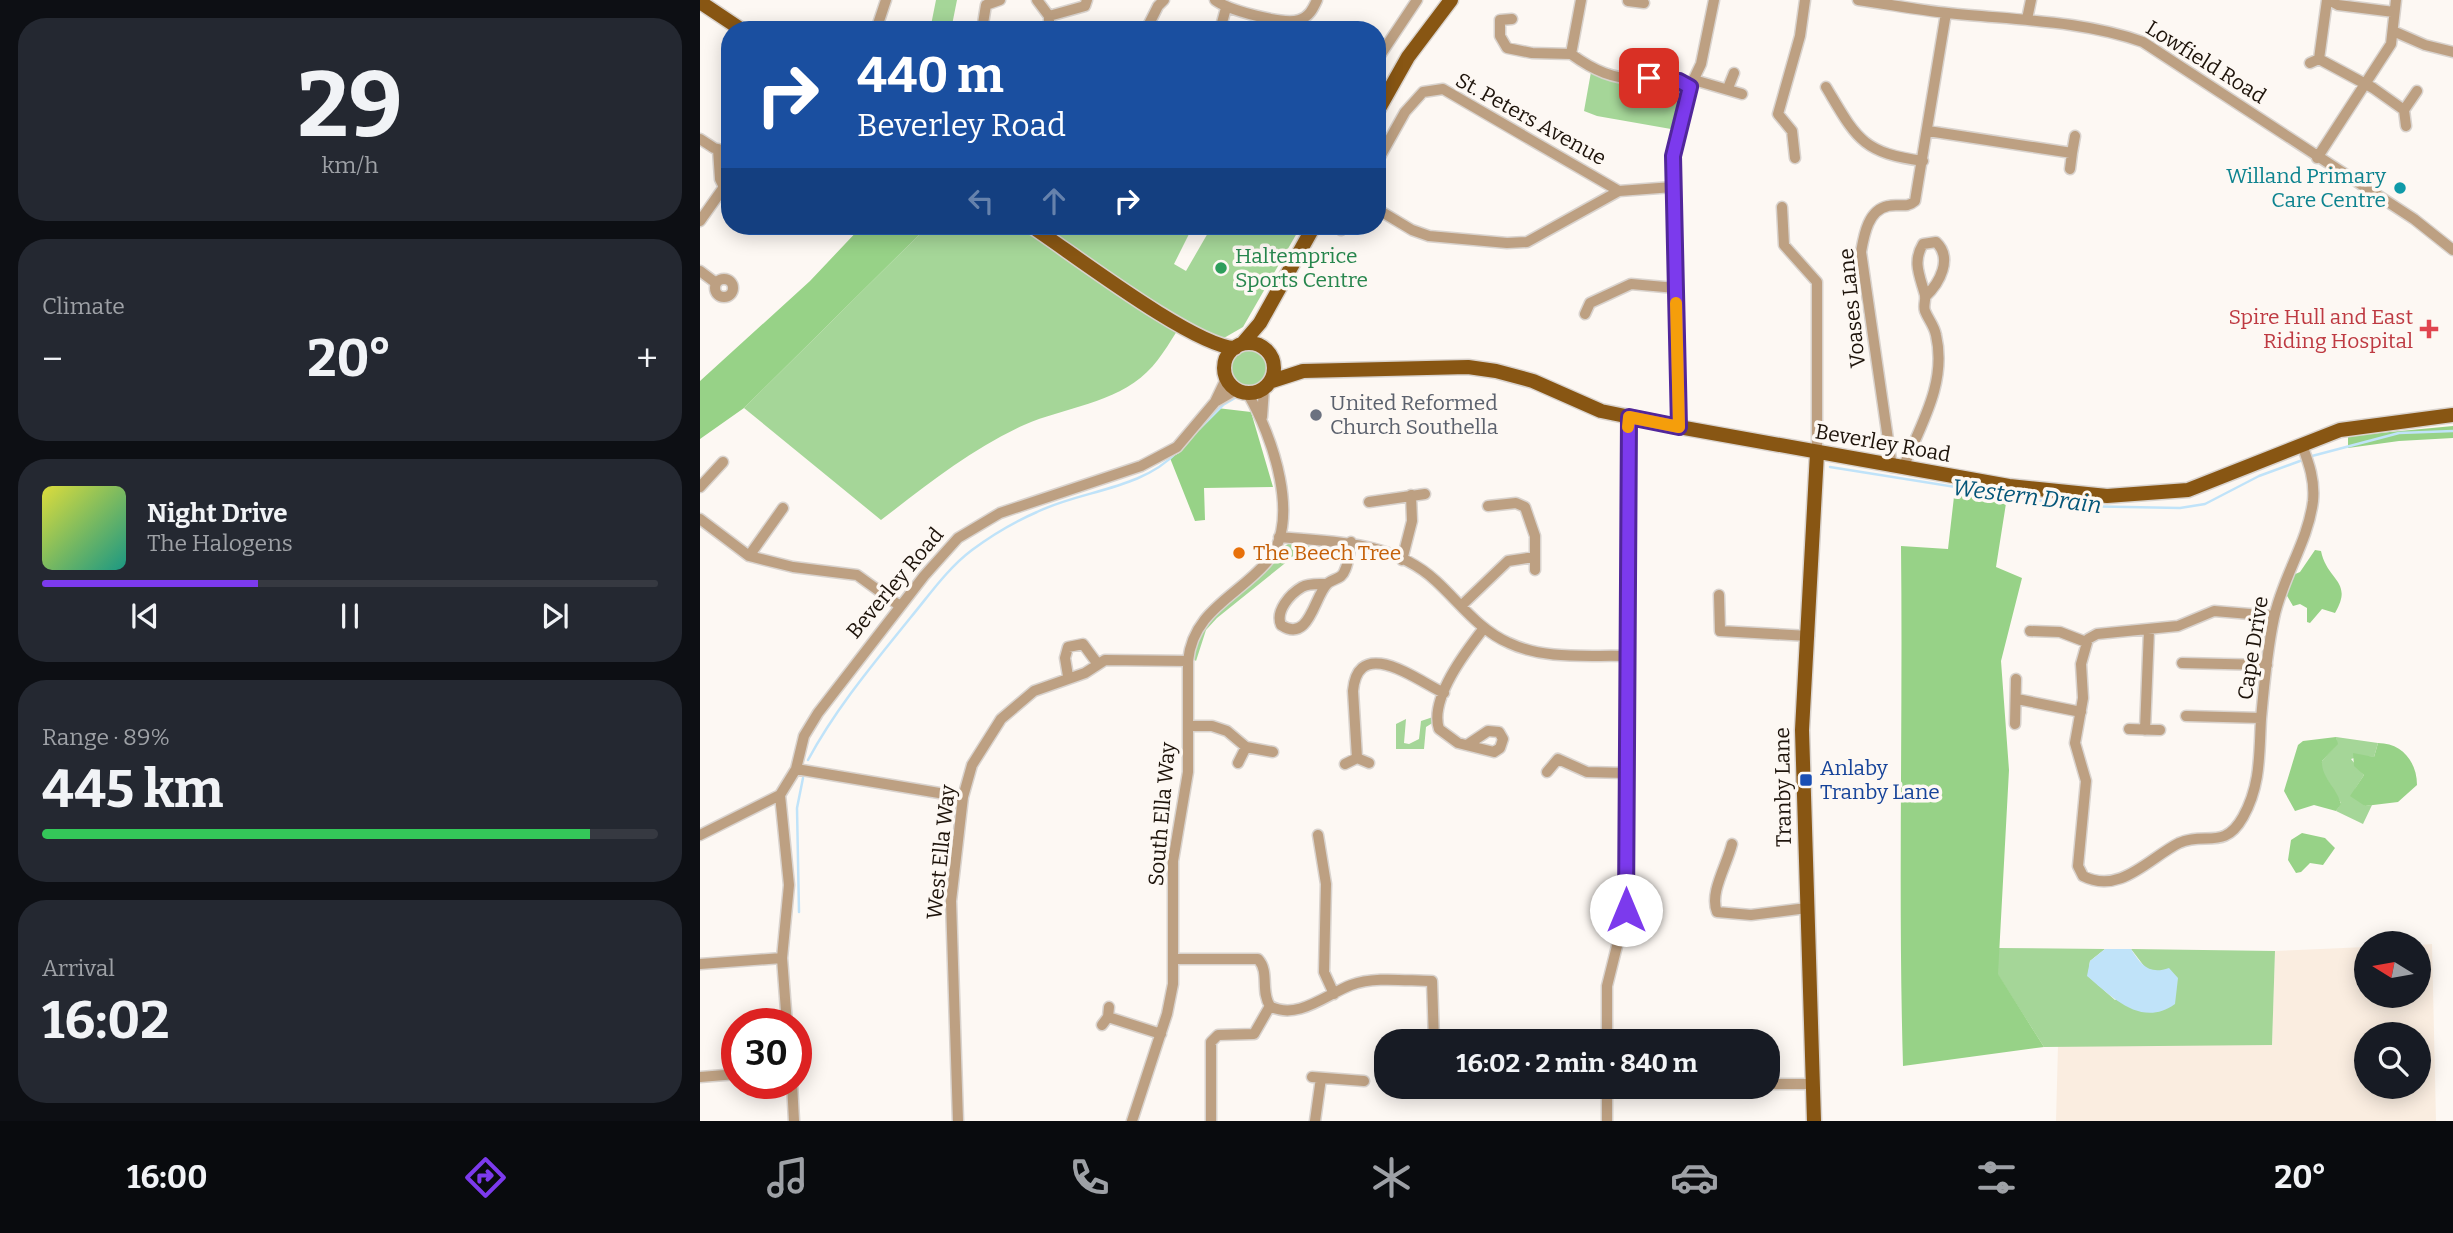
<!DOCTYPE html>
<meta charset="utf-8">
<style>
:root{--surface:#171b24;--page:#242831;--text:#f1f3f6;--muted:#9ea1a6;--line:#363941;--accent:#7c3aed}
body{margin:0;font-family:Bitter,serif;background:var(--page);color:var(--text);height:100vh;display:flex;flex-direction:column;font-size:26px;white-space:nowrap}
*{box-sizing:border-box;margin:0}
p{font-size:23px;color:var(--muted)}
.icon{flex:none;width:38px;height:38px;fill:none;stroke:currentColor;stroke-width:2;stroke-linecap:round;stroke-linejoin:round}
.map{position:relative;flex:1;overflow:hidden}
.drawer{display:flex;flex-direction:column;gap:18px;padding:18px;background:#0d0f14;width:700px}
.drawer>*{flex:none}
.guide{position:absolute;left:21px;top:21px;width:665px;height:214px;border-radius:28px;box-shadow:0 4px 18px #0003;background:#1a4fa0;color:#fff;overflow:hidden}
.needle{width:46px;rotate:281deg}
.tools{position:absolute;left:1654px;top:931px;display:grid;gap:14px}
.tools a{display:grid;place-items:center;width:77px;height:77px;border-radius:50%;background:var(--surface);box-shadow:0 4px 18px #0003;font-size:35px}
.speed{position:absolute;left:21px;top:1008px;display:flex;gap:14px;font-size:35px;font-weight:700;text-align:center}
.speed>*{display:grid;place-content:center;width:91px;height:91px;border-radius:50%;background:var(--surface);box-shadow:0 4px 18px #0003;line-height:1}
.speed .limit{border:10px solid #d22;background:#fff;color:#111}
.pin{position:absolute;display:grid;place-items:center;width:60px;height:60px;color:#fff;margin:-30px;border-radius:14px;box-shadow:0 4px 10px #0006}
.me{position:absolute;width:77px;margin:-38px;rotate:0deg;stroke-linejoin:round;filter:drop-shadow(0 0 5px #0008)}
.turn{display:flex;align-items:center;gap:24px;height:147px;padding:0 21px;font-size:32px}
.turn .icon{width:91px;height:91px;stroke-width:2.5}
.turn b{display:block;font-size:49px;line-height:60px}
.lanes{display:flex;align-items:center;height:66px;padding:0 21px;background:#0003;justify-content:center;gap:35px;direction:ltr}
.lanes .off{opacity:.35}
.big{font-size:52px;font-weight:700;line-height:1.1}
.drawer .card{flex:1;display:flex;flex-direction:column;justify-content:center;gap:10px;min-width:0;padding:0 24px;border-radius:28px;background:var(--page)}
.drawer .dial{align-items:center;gap:0}
.dial b{font-size:91px;line-height:1}
.song{display:flex;align-items:center;gap:21px}
.cover{width:84px;height:84px;border-radius:10px;background:linear-gradient(135deg,hsl(60 70% 55%),hsl(170 70% 35%))}
.played{height:7px;border-radius:4px;background:linear-gradient(90deg,var(--accent) 35%,var(--line) 35%)}
.keys{display:flex;justify-content:space-around;direction:ltr}
.heat{display:flex;justify-content:space-between;align-items:center;font-size:38px;direction:ltr}
.charge{height:10px;border-radius:5px;background:linear-gradient(90deg,#34c759 89%,var(--line) 0)}
.trip{position:absolute;left:674px;top:1029px;width:406px;height:70px;border-radius:28px;background:var(--surface);box-shadow:0 4px 18px #0003;font-weight:700;line-height:70px;text-align:center}
.menu{display:flex;height:112px;justify-content:space-around;align-items:center;background:#090b0e;color:var(--muted)}
.menu .icon{width:49px;height:49px}
.menu .current{color:var(--accent)}
.menu b{font-size:32px;color:var(--text)}
main{display:flex;flex:1;min-height:0}
.map>svg:first-child{display:block}
.built{fill:#faede0;fill-rule:evenodd}
.green{fill:#a5d698}
.forest{fill:#97d287}
.water{fill:#c0e3f9}
.lines{fill:none;stroke-linecap:round;stroke-linejoin:round}
.stream{stroke:#c0e3f9;stroke-width:2.5}
.minor-casing{stroke:#d9d3ce;stroke-width:13}
.major-casing{stroke:#d9d3ce;stroke-width:17}
.minor{stroke:#bda082;stroke-width:10}
.major{stroke:#885613;stroke-width:14}
.route-casing{stroke:#51269a;stroke-width:18}
.route{stroke:#7c3aed;stroke-width:12}
.slow{stroke:#f59e0b;stroke-width:12}
.culture-dot{fill:#0f9aa8;stroke:#fdf8f3;stroke-width:2.5}
.leisure-dot{fill:#2e9e5b;stroke:#fdf8f3;stroke-width:2.5}
.health-dot{fill:#e0444e;stroke:#fdf8f3;stroke-width:2.5}
.worship-dot{fill:#6b7280;stroke:#fdf8f3;stroke-width:2.5}
.food-dot{fill:#e8710a;stroke:#fdf8f3;stroke-width:2.5}
.transit-dot{fill:#1a4fb4;stroke:#fdf8f3;stroke-width:2.5}
.labels{text-anchor:middle;dominant-baseline:central;stroke-width:7;stroke-linejoin:round;paint-order:stroke}
.street-label{font-size:21px;fill:#1d130a;stroke:#fdf8f3}
.culture-label{font-size:21px;fill:#0d838f;stroke:#fdf8f3;text-anchor:end}
.leisure-label{font-size:21px;fill:#27864d;stroke:#fdf8f3;text-anchor:start}
.health-label{font-size:21px;fill:#be3a42;stroke:#fdf8f3;text-anchor:end}
.worship-label{font-size:21px;fill:#5b616d;stroke:#fdf8f3;text-anchor:start}
.food-label{font-size:21px;fill:#c56008;stroke:#fdf8f3;text-anchor:start}
.transit-label{font-size:21px;fill:#164399;stroke:#fdf8f3;text-anchor:start}
.water-label{font-size:23px;font-style:italic;fill:#055679;stroke:#fdf8f3}
</style>
<main>
<section class="drawer">
<div class="card dial"><b>29</b><p>km/h</p></div>
<div class="card"><p>Climate</p>
<div class="heat"><a>−</a><b class="big">20°</b><a>+</a></div>
</div>
<div class="card">
<div class="song"><i class="cover"></i><div><b>Night Drive</b><p>The Halogens</p></div></div>
<div class="played"></div>
<div class="keys"><svg class="icon" aria-label="previous" viewBox="0 0 24 24"><path d="M18 5L8 12l10 7zM5 5v14"/></svg><svg class="icon" aria-label="pause" viewBox="0 0 24 24"><path d="M8 5v14M16 5v14"/></svg><svg class="icon" aria-label="next" viewBox="0 0 24 24"><path d="M6 5l10 7-10 7zM19 5v14"/></svg></div>
</div>
<div class="card"><p>Range · 89%</p><b class="big">445 km</b><div class="charge"></div></div>
<div class="card"><p>Arrival</p><b class="big">16:02</b></div>
</section>
<div class="map">
<svg width="1753" height="1121" viewBox="0 0 1753 1121">
<rect width="100%" height="100%" fill="#fdf8f3"/>
<path class="built" d="M1732,944L1736,1121H1356L1358,1045H1572L1575,951L1666,947V996H1718L1719,945ZM1666,1034H1718V1087H1666Z"/>
<path class="green" d="M236,0H257L251,30H230Z
M891,72L978,86L980,94L971,129L897,116L884,111Z
M228,226H493L474,264L486,271L512,226H601L543,327L517,342L485,319C473,336 462,358 447,372C414,404 365,407 324,425C271,449 227,485 181,520L44,408Z
M529 368a20 20 0 1 1 40 0a20 20 0 1 1-40 0Z
M590,543L612,544V548H604L517,618L506,630L496,661L491,657L502,624L579,549Z
M733,717L734,722L726,727L724,749H696V724L706,719L704,743L709,744L719,739L721,721Z
M1636,737L1678,743L1674,757L1660,756L1651,759L1664,775L1655,789L1665,806L1672,805L1663,824L1636,811L1641,803L1622,771V761L1637,744Z
M1298,948L1405,949L1390,961L1388,976L1415,1000L1456,972L1447,970L1431,949L1575,951L1572,1045L1344,1047L1298,975Z"/>
<path class="forest" d="M162,226H228L44,408L0,439V381L110,281Z
M517,408L551,412L573,487L504,488L505,520L495,521L470,458L479,453Z
M1753,426V438L1699,441L1648,448V436Z
M1255,488L1307,497L1296,567L1322,578L1301,661L1309,770L1298,974L1344,1047L1203,1066C1198,893 1203,720 1201,546L1248,549Z
M1615,550L1621,551C1627,581 1654,581 1635,613L1622,609L1610,623L1607,622V608L1600,604L1593,606L1586,594L1593,575L1600,572Z
M1636,737L1638,744L1622,761C1621,777 1637,788 1641,804L1636,811L1614,805L1595,811L1584,791L1598,745L1603,741Z
M1678,743C1702,743 1717,762 1717,785L1698,802L1665,806L1650,796L1664,775L1654,766L1653,753L1674,757Z
M1602,833L1625,838L1635,848L1623,865L1610,863L1601,872L1596,873L1588,860L1591,840Z"/>
<path class="water" d="M1405,949H1431C1441,965 1449,975 1469,968L1478,978L1475,1004C1442,1028 1413,998 1387,976L1390,961Z"/>
<g class="lines">
<path class="stream" d="M499,429L523,405L535,398
M1612,456L1699,433L1753,431
M1130,467L1374,506L1480,508L1505,504L1559,476L1600,461
M108,760C136,708 174,663 211,617C230,594 248,568 272,550C292,535 314,522 337,512C382,490 441,490 477,452
M99,912L97,808L103,778"/>
<defs>
<path id="minor" d="M337,0L349,16V30
M515,0C528,10 583,25 599,20C609,17 613,9 617,0
M1158,0C1188,4 1218,10 1248,13C1312,20 1382,20 1443,42L1714,219L1753,250
M1629,0L1638,5L1694,12
M928,1L944,3
M349,16L385,6L387,0
M812,19L800,20V36L807,48L832,53L871,54
M1327,19L1331,0
M176,30L186,0
M282,30L286,5L300,0
M446,30L458,6L464,0
M520,30L526,8
M1693,31L1725,45L1753,52
M871,54C893,70 914,80 942,79C959,79 975,79 990,87
M871,54L881,0
M1619,59L1627,0
M677,60L717,0
M1610,63L1619,59L1673,88L1704,110
M994,80L1042,94
M1126,87C1156,137 1161,153 1223,161
M1028,88L1034,73
M1706,126L1704,110L1717,91
M1228,131L1372,153L1375,136
M0,139L14,148L30,152
M18,149L20,179L24,187
M1095,158L1092,131L1078,114L1100,36L1105,0
M1617,158L1691,44L1696,0
M677,162L705,112L723,92L743,89L919,191
M1370,169L1372,153
M1082,207L1084,245L1117,282V453
M677,209L712,230L729,236L807,243L827,242L919,191L973,187
M0,221L24,187
M641,230L644,226
M0,271L16,283
M15 288a9 9 0 1 1 18 0a9 9 0 1 1-18 0Z
M885,314L890,303L931,284L976,288
M515,402L536,390
M562,417L564,389
M979,427L973,156L990,87L1001,64L1014,0
M1192,467L1161,252C1164,235 1168,210 1188,206C1199,203 1206,209 1215,201L1246,13
M1203,468C1221,424 1247,383 1236,335C1234,325 1228,319 1225,311C1223,306 1226,300 1225,295C1220,276 1212,262 1223,244L1236,242C1253,258 1240,283 1225,297
M0,487L23,462
M669,502L725,494
M788,506L816,503L825,507L835,536V570
M0,519L49,556L93,567L157,575L200,606
M579,537C634,542 693,541 736,581C760,603 779,630 809,643C845,660 887,655 925,656
M49,556L83,508
M702,560L712,521L711,495
M626,584C619,584 609,583 602,587C590,594 575,611 581,625C610,644 614,595 628,583C635,578 642,579 645,570C649,562 649,551 651,542
M1019,595L1020,631L1109,636
M761,606L808,561L834,557
M1574,616L1514,611L1478,626L1397,634L1388,639L1381,664L1383,698L1375,743L1386,781L1378,866L1383,876C1420,895 1449,858 1479,843C1505,831 1524,851 1543,817C1561,785 1559,754 1561,719C1564,685 1567,650 1574,618C1582,578 1608,542 1613,501C1615,480 1609,464 1602,445
M1330,631L1360,632L1386,642
M1482,663L1567,665
M368,676L365,658L368,647L383,644L397,663
M1317,699L1381,712
M1486,716L1561,718
M1315,724L1316,679
M489,726H512L527,731L546,747L573,752
M1429,729L1460,730
M1445,730L1449,630
M767,745L788,731L799,732L803,739L800,748L794,752L758,743L739,729C729,699 766,651 784,628
M657,758L653,691C658,634 718,681 744,693
M538,763L546,747
M645,764L657,758L669,763
M96,769L263,797
M847,772L858,759L887,772L925,773
M80,795L89,885L82,958L87,1024
M0,835L80,795L96,769L104,736L118,713L224,576L258,538L300,513L441,466L477,447L515,402L526,379
M618,835L626,884L624,972L634,994
M1032,844C1027,865 1009,893 1017,912L1051,915L1107,908
M475,959H558C570,972 560,991 570,1006
M0,964L82,958
M570,1006C597,1021 627,994 651,985C675,976 707,981 732,981L734,1041
M408,1017L461,1034
M402,1025L408,1017L409,1007
M907,1041V986L926,910L929,417
M0,1077L37,1074
M612,1077L664,1081
M92,1083L94,1121
M1068,1084H1114
M907,1087V1121
M258,1121L251,901L263,797L272,765L301,719L334,691L385,673L405,660L488,661
M432,1121L467,1014L473,984V861L488,772V661C493,611 536,597 566,563C603,522 572,435 548,394
M511,1121V1042L518,1035L554,1034L570,1006
M615,1121L621,1078"/>
<path id="major" d="M0,2L42,30
M677,112L708,57L751,0
M331,226C372,253 493,346 535,348
M524 368a25 25 0 1 1 50 0a25 25 0 1 1-50 0Z
M542,344L560,323L614,226
M572,381L603,371L768,367L796,371L833,381L901,411L979,427L1309,486L1407,496L1488,490L1640,430L1753,415
M1114,1121L1102,730L1117,453"/>
</defs>
<use href="#minor" class="minor-casing"/>
<use href="#major" class="major-casing"/>
<use href="#minor" class="minor"/>
<use href="#major" class="major"/>
</g>
<g class="lines">
<defs>
<path id="route" d="M926,910L929,417L979,427L973,156L990,87L979,81L949,78"/>
</defs>
<use href="#route" class="route-casing"/>
<use href="#route" class="route"/>
<path class="slow" d="M928,427L929,417L979,427L976,303"/>
</g>
<circle class="culture-dot" cx="1700" cy="188" r="7"/>
<circle class="leisure-dot" cx="521" cy="268" r="7"/>
<path class="health-dot" d="M1725.5 318.5h7v7h7v7h-7v7h-7v-7h-7v-7h7z"/>
<circle class="worship-dot" cx="616" cy="415" r="7"/>
<circle class="food-dot" cx="539" cy="553" r="7"/>
<rect class="transit-dot" x="1099" y="773" width="14" height="14" rx="3.5"/>
<g class="labels">
<g class="street-label">
<text transform="translate(1506 62) rotate(32)">Lowfield Road</text>
<text transform="translate(831 119) rotate(29)">St. Peters Avenue</text>
<text transform="translate(1152 308) rotate(-96)">Voases Lane</text>
<text transform="translate(1183 443) rotate(10)">Beverley Road</text>
<text transform="translate(195 583) rotate(-50)">Beverley Road</text>
<text transform="translate(1553 648) rotate(-81)">Cape Drive</text>
<text transform="translate(1083 787) rotate(-91)">Tranby Lane</text>
<text transform="translate(462 814) rotate(-85)">South Ella Way</text>
<text transform="translate(241 852) rotate(-84)">West Ella Way</text>
</g>
<g class="culture-label">
<text x="1686" y="176">Willand Primary<tspan x="1686" dy="24">Care Centre</tspan></text>
</g>
<g class="leisure-label">
<text x="535" y="256">Haltemprice<tspan x="535" dy="24">Sports Centre</tspan></text>
</g>
<g class="health-label">
<text x="1713" y="317">Spire Hull and East<tspan x="1713" dy="24">Riding Hospital</tspan></text>
</g>
<g class="worship-label">
<text x="630" y="403">United Reformed<tspan x="630" dy="24">Church Southella</tspan></text>
</g>
<g class="food-label">
<text x="553" y="553">The Beech Tree</text>
</g>
<g class="transit-label">
<text x="1120" y="768">Anlaby<tspan x="1120" dy="24">Tranby Lane</tspan></text>
</g>
<g class="water-label">
<text transform="translate(1327 496) rotate(7)">Western Drain</text>
</g>
</g>
</svg>
<div class="tools">
<a><svg class="needle" viewBox="-14 -14 28 28"><path d="M0-13l5 13h-10z" fill="#e53935"/><path d="M0 13l5-13h-10z" fill="#9ea1a6"/></svg></a>
<a><svg class="icon" aria-label="search" viewBox="0 0 24 24"><circle cx="10" cy="10" r="6"/><path d="M15 15l6 6"/></svg></a>
</div>
<div class="speed"><div class="limit">30</div></div>
<div class="pin" style="left:949px;top:78px;background:#d93025"><svg class="icon" aria-label="arrive" viewBox="0 0 24 24"><path d="M6 21V4h12l-3 4 3 4H6"/></svg></div>
<svg class="me" style="left:926px;top:910px" viewBox="-20 -20 40 40"><circle r="19" fill="#fff"/><path d="M0-13L10 11 0 6-10 11z" fill="#7c3aed"/></svg>
<div class="trip">16:02 · 2 min · 840 m</div>
<div class="guide">
<div class="turn"><svg class="icon" aria-label="right" viewBox="0 0 24 24"><path d="M7 20v-9h11M14 6l5 5-5 5"/></svg><div><b>440 m</b>Beverley Road</div></div>
<div class="lanes"><svg class="icon off" aria-label="left" viewBox="0 0 24 24"><path d="M17 20v-9H6M10 6l-5 5 5 5"/></svg><svg class="icon off" aria-label="ahead" viewBox="0 0 24 24"><path d="M12 20V5M6 11l6-6 6 6"/></svg><svg class="icon" aria-label="right" viewBox="0 0 24 24"><path d="M7 20v-9h11M14 6l5 5-5 5"/></svg></div>
</div>
</div>
</main>
<nav class="menu">
<b>16:00</b>
<svg class="icon current" aria-label="directions" viewBox="0 0 24 24"><path d="M12 3l9 9-9 9-9-9zM9 14v-3h6M13 9l2 2-2 2"/></svg>
<svg class="icon" aria-label="music" viewBox="0 0 24 24"><path d="M9 18V5l10-2v13"/><circle cx="6" cy="18" r="3"/><circle cx="16" cy="16" r="3"/></svg>
<svg class="icon" aria-label="phone" viewBox="0 0 24 24"><path d="M5 4h4l2 5-3 2q2 4 5 5l2-3 5 2v4C11 20 4 13 5 4z"/></svg>
<svg class="icon" aria-label="climate" viewBox="0 0 24 24"><path d="M12 3v18M4 7l16 10M4 17L20 7"/></svg>
<svg class="icon" aria-label="car" viewBox="0 0 24 24"><path d="M5 17H2v-5l4-1 3-4h7l3 4 3 1v5h-3M9 17h6M6 11h13"/><circle cx="7" cy="17" r="2"/><circle cx="17" cy="17" r="2"/></svg>
<svg class="icon" aria-label="filters" viewBox="0 0 24 24"><path d="M4 7h16M4 17h16"/><circle cx="9" cy="7" r="2"/><circle cx="15" cy="17" r="2"/></svg>
<b>20°</b>
</nav>
